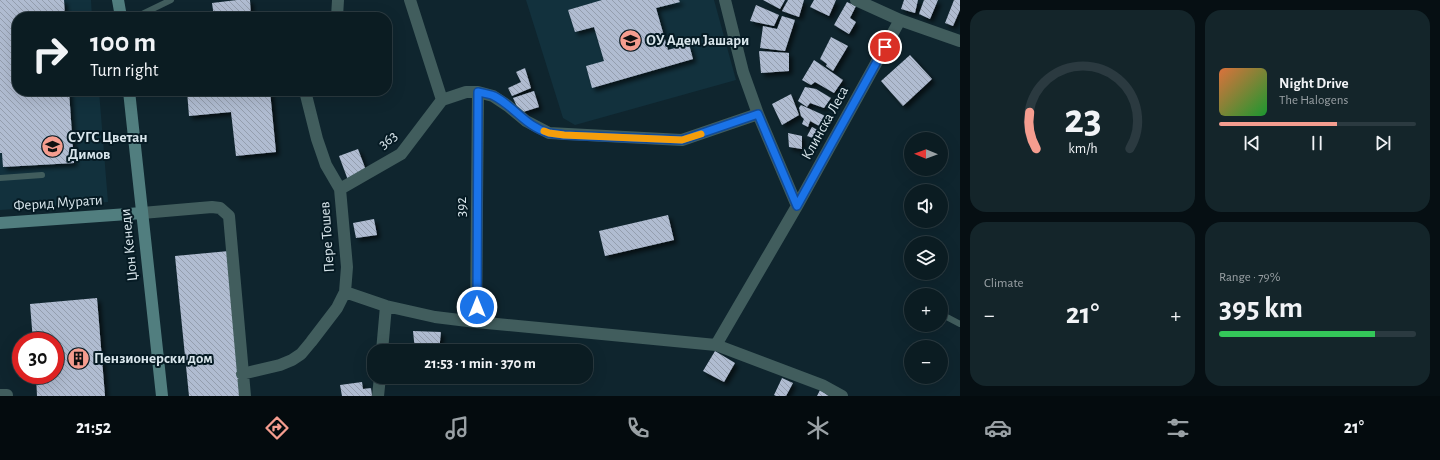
<!DOCTYPE html>
<meta charset="utf-8">
<style>
:root{--surface:#0b1c22;--page:#14252a;--text:#f1f3f6;--muted:#9aa1a5;--line:#2b3a40;--accent:#f59d8f}
body{margin:0;font-family:"Alegreya Sans",sans-serif;background:var(--page);color:var(--text);height:100vh;display:flex;flex-direction:column;font-size:15px;white-space:nowrap}
*{box-sizing:border-box;margin:0}
p{font-size:13px;color:var(--muted)}
.icon{flex:none;width:22px;height:22px;fill:none;stroke:currentColor;stroke-width:2;stroke-linecap:round;stroke-linejoin:round}
.map{position:relative;flex:1;overflow:hidden}
.sheet{display:flex;flex-direction:column;gap:10px;padding:10px;background:#060f13;width:480px}
.sheet>*{flex:none}
.hud{position:absolute;left:12px;top:12px;width:380px;height:84px;border-radius:16px;box-shadow:0 4px 16px #0002,0 0 0 1px var(--line);background:#0b1c22;color:var(--text);overflow:hidden}
.needle{width:26px;rotate:271deg}
.tools{position:absolute;left:904px;top:132px;display:grid;gap:8px}
.tools a{display:grid;place-items:center;width:44px;height:44px;border-radius:50%;background:var(--surface);box-shadow:0 4px 16px #0002,0 0 0 1px var(--line);font-size:20px}
.speed{position:absolute;left:12px;top:332px;display:flex;gap:8px;font-size:20px;font-weight:700;text-align:center}
.speed>*{display:grid;place-content:center;width:52px;height:52px;border-radius:50%;background:var(--surface);box-shadow:0 4px 16px #0002,0 0 0 1px var(--line);line-height:1}
.speed .limit{border:6px solid #d22;background:#fff;color:#111}
.pin{position:absolute;display:grid;place-items:center;width:34px;height:34px;color:#fff;margin:-17px;border:2px solid #fff;border-radius:50%;box-shadow:0 1px 4px #0007}
.me{position:absolute;width:44px;margin:-22px;rotate:0deg;stroke-linejoin:round;filter:drop-shadow(0 0 3px #0008)}
.turn{display:flex;align-items:center;gap:14px;height:84px;padding:0 12px;font-size:18px}
.turn .icon{width:52px;height:52px;stroke-width:2.5}
.turn b{display:block;font-size:28px;line-height:34px}
.big{font-size:30px;font-weight:600;line-height:1.1}
.sheet .tile{flex:1;display:flex;flex-direction:column;justify-content:center;gap:6px;min-width:0;padding:0 14px;border-radius:16px;background:var(--page)}
.sheet .dial{align-items:center;gap:0}
.dial svg{height:104px;overflow:visible;fill:none;stroke:var(--line);stroke-width:7;stroke-linecap:round;text-anchor:middle}
.dial text{fill:var(--text);stroke:none}
.song{display:flex;align-items:center;gap:12px}
.cover{width:48px;height:48px;border-radius:6px;background:linear-gradient(135deg,hsl(20 70% 55%),hsl(130 70% 35%))}
.played{height:4px;border-radius:2px;background:linear-gradient(90deg,var(--accent) 60%,var(--line) 60%)}
.keys{display:flex;justify-content:space-around;direction:ltr}
.heat{display:flex;justify-content:space-between;align-items:center;font-size:22px;direction:ltr}
.charge{height:6px;border-radius:3px;background:linear-gradient(90deg,#34c759 79%,var(--line) 0)}
.sheet .tiles{flex:1;display:grid;gap:10px;grid-template-columns:repeat(2,1fr)}
.trip{position:absolute;left:367px;top:344px;width:226px;height:40px;border-radius:16px;background:var(--surface);box-shadow:0 4px 16px #0002,0 0 0 1px var(--line);font-weight:600;line-height:40px;text-align:center}
.tab-bar{display:flex;height:64px;justify-content:space-around;align-items:center;background:#040b0e;color:var(--muted)}
.tab-bar .icon{width:28px;height:28px}
.tab-bar .on{color:var(--accent)}
.tab-bar b{font-size:18px;color:var(--text)}
main{display:flex;flex:1;min-height:0}
.map>svg:first-child{display:block}
.built{fill:#12313d}
.building{fill:url(#building-back-hatch);filter:url(#shadow)}
.lines{fill:none;stroke-linecap:round;stroke-linejoin:round}
.lane{stroke:#415d5d;stroke-width:6}
.street{stroke:#415d5d;stroke-width:12}
.secondary{stroke:#517e7f;stroke-width:12}
.route-casing{stroke:#114b97;stroke-width:10}
.route{stroke:#1a73e8;stroke-width:7}
.slow{stroke:#f59e0b;stroke-width:7}
.labels{text-anchor:middle;dominant-baseline:central;stroke-width:4;stroke-linejoin:round;paint-order:stroke}
.poi-label{font-size:15px;font-weight:bold;fill:#d9e6ec;stroke:#061b24;text-anchor:start}
.street-label{font-size:15px;fill:#d9e6ec;stroke:#061b24}
</style>
<main>
<div class="map">
<svg width="960" height="396" viewBox="0 0 960 396">
<defs>
<pattern id="building-back-hatch" width="6" height="6" patternUnits="userSpaceOnUse"><rect width="6" height="6" fill="#b0bcd1"/><path d="M-1 5l2 2M0 0l6 6M5-1l2 2" fill="none" stroke="#949eae"/></pattern>
<filter id="shadow"><feDropShadow dx="3.5" dy="3.5" stdDeviation="2" flood-color="#0009"/></filter>
</defs>
<rect width="100%" height="100%" fill="#0f252e"/>
<path class="built" d="M0,0H91L92,17H17V91H99L108,202L0,210Z
M526,0H714L736,80L575,125L563,118Z"/>
<path class="building" d="M0,0H64L65,17H17V91H69L74,163L3,167L2,153H0Z
M237,0H250L251,17H214L212,3Z
M602,0H679L680,2L656,8L668,50L689,44L693,59L592,88L586,66L604,61L594,27L575,32L568,10Z
M763,0H785L780,9Z
M788,0H804L799,17L782,11Z
M814,0H836L829,16L810,7Z
M904,0H918L915,13L901,9Z
M924,0H938L930,19L919,14Z
M954,0H960V10L953,26L945,23Z
M847,2L856,6L850,18L856,22L849,34L834,25Z
M756,5L779,15L774,26L750,21Z
M782,16L795,20L785,51L760,48L763,26L777,29Z
M831,37L848,46L833,71L826,66L827,64L820,59Z
M759,51L789,53V71L761,73Z
M910,55L932,79L903,106L881,81Z
M814,60L843,80L834,93L815,82L811,85L802,80Z
M525,68L531,88L512,96L508,88L521,82L516,72Z
M805,87L816,89L831,98L824,108L810,103L807,107L798,101Z
M187,91H229L230,95L270,91L276,152L236,156L231,112L189,116Z
M534,91L539,107L520,113L513,98Z
M791,94L799,115L782,125L772,104Z
M801,105L830,118L823,128L810,121L808,127L802,124L804,119L801,116L799,108Z
M812,127L821,132L816,139L807,136Z
M788,133L802,136V149L789,147Z
M358,149L367,173L348,180L339,156Z
M668,215L674,240L605,256L599,231Z
M374,219L377,235L356,238L353,223Z
M229,251L243,396H189L175,256Z
M97,298L105,396H37L36,375H55V341H33L30,304Z
M413,331L441,332L439,351H415Z
M715,351L735,363L724,382L703,371Z
M782,378L793,383L786,396H776L774,395Z
M362,382L363,389L371,388L372,396H342L340,385Z
M820,390L829,396H817Z"/>
<g class="lines">
<path class="lane" d="M136,17L171,0
M0,178L42,175
M941,314L960,324"/>
<path class="street" d="M410,0L442,100L466,92H478L493,96L508,106L526,121L549,133L682,140L758,114L743,72L725,0
M856,0L900,20L960,41
M337,17L338,0
M758,114L797,206
M340,189L401,154L442,100
M142,213L212,207L220,208L229,216L245,396
M345,292L386,306L435,317L476,322L716,345L822,385L842,396
M476,322L478,92
M716,345L797,206L900,20
M382,351L386,306
M242,374L280,365L292,360L301,354L311,342L337,308L345,292L347,267L340,189L326,165L317,139L305,91
M0,395H7
M378,396L380,377"/>
<path class="secondary" d="M118,0L121,17
M129,91L162,396
M0,223L142,213"/>
</g>
<g class="lines">
<defs>
<path id="route" d="M477,307L478,92C483,93 489,94 494,96C514,106 526,127 549,133C554,134 559,134 564,135L682,140L758,114L797,206L885,47"/>
</defs>
<use href="#route" class="route-casing"/>
<use href="#route" class="route"/>
<path class="slow" d="M544,131L549,133L564,135L682,140L701,134"/>
</g>
<defs>
<symbol id="school-disc" viewBox="-11 -11 22 22"><circle r="9.5" fill="#f59d8f" stroke="#061b24"/><path d="M0-5L7-2L0 1L-7-2ZM-4 1L0 2.5L4 1V4Q0 6-4 4Z" fill="#111"/></symbol>
<symbol id="building-disc" viewBox="-11 -11 22 22"><circle r="9.5" fill="#f59d8f" stroke="#061b24"/><path d="M-4-6H4V6H1V3H-1V6H-4ZM-2.5-4.3h1.7v1.8h-1.7ZM.8-4.3h1.7v1.8H.8ZM-2.5-1h1.7V.8h-1.7ZM.8-1h1.7V.8H.8Z" fill="#111"/></symbol>
</defs>
<g fill-rule="evenodd">
<use href="#school-disc" x="618" y="28" width="25" height="25"/>
<use href="#school-disc" x="40" y="134" width="25" height="25"/>
<use href="#building-disc" x="66" y="346" width="25" height="25"/>
</g>
<g class="labels">
<g class="poi-label">
<text x="646" y="40">ОУ Адем Јашари</text>
<text x="68" y="137">СУГС Цветан<tspan x="68" dy="17">Димов</tspan></text>
<text x="94" y="358">Пензионерски дом</text>
</g>
<g class="street-label">
<text transform="translate(825 123) rotate(-61)">Клинска Леса</text>
<text transform="translate(388 140) rotate(-39)">363</text>
<text transform="translate(58 203) rotate(-4)">Ферид Мурати</text>
<text transform="translate(461 207) rotate(-90)">392</text>
<text transform="translate(327 237) rotate(-94)">Пере Тошев</text>
<text transform="translate(129 245) rotate(-96)">Џон Кенеди</text>
</g>
</g>
</svg>
<div class="tools">
<a><svg class="needle" viewBox="-14 -14 28 28"><path d="M0-13l5 13h-10z" fill="#e53935"/><path d="M0 13l5-13h-10z" fill="#9aa1a5"/></svg></a>
<a><svg class="icon" aria-label="sound" viewBox="0 0 24 24"><path d="M4 9h4l5-4v14l-5-4H4zM17 9q2 3 0 6"/></svg></a>
<a><svg class="icon" aria-label="layers" viewBox="0 0 24 24"><path d="M12 4l9 5-9 5-9-5zM3 14l9 5 9-5"/></svg></a>
<a>+</a>
<a>−</a>
</div>
<div class="speed"><div class="limit">30</div></div>
<div class="pin" style="left:885px;top:47px;background:#d93025"><svg class="icon" aria-label="arrive" viewBox="0 0 24 24"><path d="M6 21V4h12l-3 4 3 4H6"/></svg></div>
<svg class="me" style="left:477px;top:307px" viewBox="-20 -20 40 40"><circle r="17" fill="#1a73e8" stroke="#fff" stroke-width="3"/><path d="M0-11L8 9 0 5-8 9z" fill="#fff"/></svg>
<div class="trip">21:53 · 1 min · 370 m</div>
<div class="hud">
<div class="turn"><svg class="icon" aria-label="right" viewBox="0 0 24 24"><path d="M7 20v-9h11M14 6l5 5-5 5"/></svg><div><b>100 m</b>Turn right</div></div>
</div>
</div>
<section class="sheet">
<div class="tiles">
<div class="tile dial"><svg viewBox="0 0 100 80">
<path d="M14 69A42 42 0 1 1 86 69"/>
<path d="M14 69A42 42 0 0 1 9 41" stroke="#f59d8f"/>
<text x="50" y="56" font-size="32" font-weight="700">23</text>
<text x="50" y="72" font-size="11">km/h</text>
</svg></div>
<div class="tile">
<div class="song"><i class="cover"></i><div><b>Night Drive</b><p>The Halogens</p></div></div>
<div class="played"></div>
<div class="keys"><svg class="icon" aria-label="previous" viewBox="0 0 24 24"><path d="M18 5L8 12l10 7zM5 5v14"/></svg><svg class="icon" aria-label="pause" viewBox="0 0 24 24"><path d="M8 5v14M16 5v14"/></svg><svg class="icon" aria-label="next" viewBox="0 0 24 24"><path d="M6 5l10 7-10 7zM19 5v14"/></svg></div>
</div>
<div class="tile"><p>Climate</p>
<div class="heat"><a>−</a><b class="big">21°</b><a>+</a></div>
</div>
<div class="tile"><p>Range · 79%</p><b class="big">395 km</b><div class="charge"></div></div>
</div>
</section>
</main>
<nav class="tab-bar">
<b>21:52</b>
<svg class="icon on" aria-label="directions" viewBox="0 0 24 24"><path d="M12 3l9 9-9 9-9-9zM9 14v-3h6M13 9l2 2-2 2"/></svg>
<svg class="icon" aria-label="music" viewBox="0 0 24 24"><path d="M9 18V5l10-2v13"/><circle cx="6" cy="18" r="3"/><circle cx="16" cy="16" r="3"/></svg>
<svg class="icon" aria-label="phone" viewBox="0 0 24 24"><path d="M5 4h4l2 5-3 2q2 4 5 5l2-3 5 2v4C11 20 4 13 5 4z"/></svg>
<svg class="icon" aria-label="climate" viewBox="0 0 24 24"><path d="M12 3v18M4 7l16 10M4 17L20 7"/></svg>
<svg class="icon" aria-label="car" viewBox="0 0 24 24"><path d="M5 17H2v-5l4-1 3-4h7l3 4 3 1v5h-3M9 17h6M6 11h13"/><circle cx="7" cy="17" r="2"/><circle cx="17" cy="17" r="2"/></svg>
<svg class="icon" aria-label="filters" viewBox="0 0 24 24"><path d="M4 7h16M4 17h16"/><circle cx="9" cy="7" r="2"/><circle cx="15" cy="17" r="2"/></svg>
<b>21°</b>
</nav>
